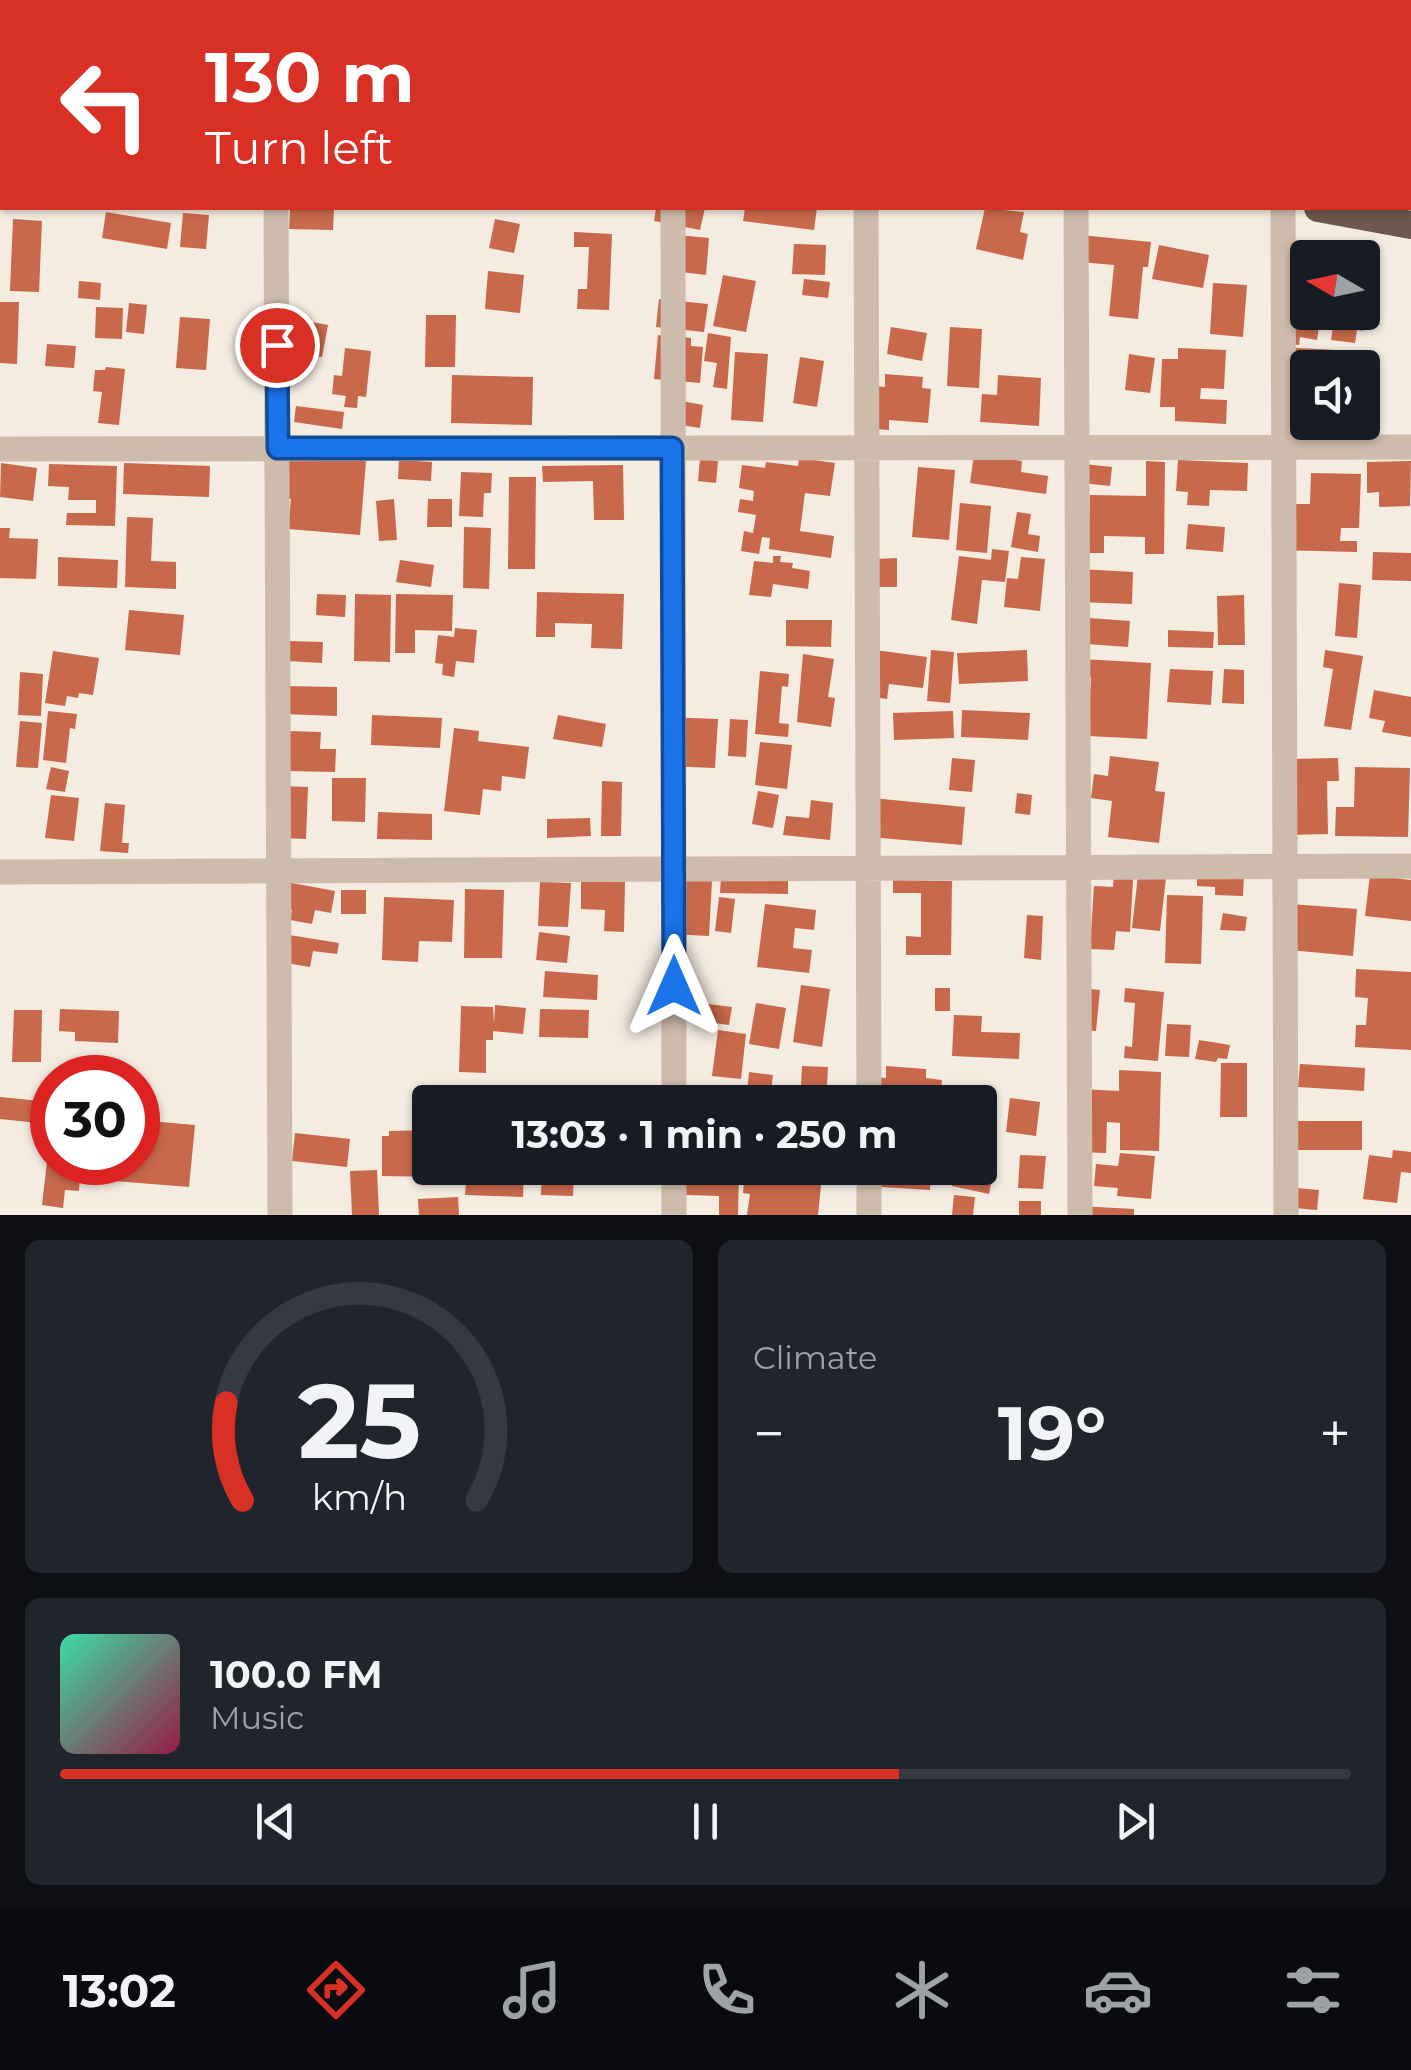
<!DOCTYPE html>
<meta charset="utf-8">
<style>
:root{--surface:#171b24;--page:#20242c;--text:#f1f3f6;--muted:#9ea1a6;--line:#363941;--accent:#d93025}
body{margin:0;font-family:Montserrat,sans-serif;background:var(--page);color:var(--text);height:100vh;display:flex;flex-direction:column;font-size:38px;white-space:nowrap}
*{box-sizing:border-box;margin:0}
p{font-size:32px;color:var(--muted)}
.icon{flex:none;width:55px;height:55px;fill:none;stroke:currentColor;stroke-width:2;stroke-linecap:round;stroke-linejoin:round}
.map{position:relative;height:1215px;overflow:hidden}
.details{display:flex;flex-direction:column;gap:25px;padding:25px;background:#0d0f14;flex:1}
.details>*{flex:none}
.banner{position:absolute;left:0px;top:0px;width:1412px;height:210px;box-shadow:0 2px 8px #0004;background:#d93025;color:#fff;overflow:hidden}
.needle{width:65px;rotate:279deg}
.buttons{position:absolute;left:1290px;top:240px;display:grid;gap:20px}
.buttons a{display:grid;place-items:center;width:90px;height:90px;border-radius:10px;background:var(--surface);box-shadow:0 2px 8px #0004;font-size:50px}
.speed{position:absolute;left:30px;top:1055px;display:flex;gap:20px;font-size:50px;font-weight:700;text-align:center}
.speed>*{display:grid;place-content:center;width:130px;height:130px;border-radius:50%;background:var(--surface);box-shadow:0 2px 8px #0004;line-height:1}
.speed .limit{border:15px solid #d22;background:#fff;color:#111}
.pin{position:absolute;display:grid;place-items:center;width:85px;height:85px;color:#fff;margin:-42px;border:5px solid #fff;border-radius:50%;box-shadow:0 2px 10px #0007}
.me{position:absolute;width:110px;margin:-55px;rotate:0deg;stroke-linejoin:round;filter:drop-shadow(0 0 8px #0008)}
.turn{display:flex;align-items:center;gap:35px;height:210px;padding:0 40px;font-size:45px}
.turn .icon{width:130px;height:130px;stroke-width:2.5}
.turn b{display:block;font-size:70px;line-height:85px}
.big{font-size:75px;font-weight:700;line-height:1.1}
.details .widget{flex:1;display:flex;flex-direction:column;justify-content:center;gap:15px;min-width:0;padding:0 35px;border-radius:15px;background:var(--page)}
.details .dial{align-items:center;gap:0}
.dial svg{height:260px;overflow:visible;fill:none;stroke:var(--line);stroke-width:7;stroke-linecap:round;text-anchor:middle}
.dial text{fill:var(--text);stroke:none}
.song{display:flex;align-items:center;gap:30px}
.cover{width:120px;height:120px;border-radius:15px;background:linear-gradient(135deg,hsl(160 70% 55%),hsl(340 70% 35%))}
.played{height:10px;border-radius:5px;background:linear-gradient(90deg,var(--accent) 65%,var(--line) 65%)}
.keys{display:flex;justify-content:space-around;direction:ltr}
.heat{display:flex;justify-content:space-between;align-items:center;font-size:55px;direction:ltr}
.details .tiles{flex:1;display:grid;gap:25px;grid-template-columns:1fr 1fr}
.widget:last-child{grid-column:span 2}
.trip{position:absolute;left:412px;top:1085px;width:585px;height:100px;border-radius:10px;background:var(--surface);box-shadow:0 2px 8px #0004;font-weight:700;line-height:100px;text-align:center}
.menu{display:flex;height:160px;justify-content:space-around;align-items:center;background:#090b0e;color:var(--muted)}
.menu .icon{width:70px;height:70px}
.menu .selected{color:var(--accent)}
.menu b{font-size:45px;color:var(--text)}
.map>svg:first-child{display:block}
.building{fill:#c8694b}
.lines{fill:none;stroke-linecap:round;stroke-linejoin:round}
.minor{stroke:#cdbbac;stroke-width:25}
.secondary{stroke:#a18a7d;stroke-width:25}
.trunk{stroke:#6c584f;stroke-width:28}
.route-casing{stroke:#114b97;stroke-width:25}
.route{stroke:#1a73e8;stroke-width:18}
</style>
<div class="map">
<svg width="1411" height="1215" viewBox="0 0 1411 1215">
<rect width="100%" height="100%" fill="#f4ebe1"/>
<path class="building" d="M290,208H334L333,230L289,229Z
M656,208H705L700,230L654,221Z
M745,208H817L814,230L743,221Z
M985,208L1024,212L1020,232L1028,234L1023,260L976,249Z
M106,212L171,223L167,249L102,238Z
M183,213L209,215L206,249L180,247Z
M13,219L42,221L39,292L10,291Z
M495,219L520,224L514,253L489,248Z
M574,232L612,234L609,310L577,309L578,289H587L589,247H574Z
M667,234L709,238L706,275L681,272Z
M1071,234L1151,242L1148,267H1143L1138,319L1109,316L1114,265L1068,261Z
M794,244L826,245L825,275L792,274Z
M1159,245L1209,255L1203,288L1152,279Z
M488,271L524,275L520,313L485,309Z
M723,275L756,281L746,332L713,326Z
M1274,276L1308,280V312H1321L1317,340L1300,337L1299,345L1277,343Z
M804,279L830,282L828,298L802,295Z
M79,281L101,283L100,300L78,298Z
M1213,283L1247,285L1243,337L1210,334Z
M659,299L708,304L704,332L656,327Z
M0,302H19L17,364L0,363Z
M129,303L147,305L144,334L126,332Z
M96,307L123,308L122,339L95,338Z
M1335,312H1360L1359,317L1365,318L1363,331L1357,330L1355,343L1331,340Z
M426,315H456L455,367H425Z
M180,317L210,319L206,370L176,368Z
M290,318L328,325L322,357L300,353L303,334L288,331Z
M891,327L927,333L922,361L887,354Z
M950,327L982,329L979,388L947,386Z
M708,333L731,337L727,389L713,387L717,363L704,361Z
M658,335L691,338V346L703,347L700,383L654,379Z
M47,344L76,346L74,368L45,366Z
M1280,347L1375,352V360H1361V368H1308V372H1302L1301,382L1279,380Z
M345,348L371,351L366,397L358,396L357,408L344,407L346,396L332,394L334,375L342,376Z
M1178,348L1226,350L1224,389L1201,388L1200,399L1227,400L1226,424L1175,421V407H1160L1162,359H1178Z
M735,352L768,354L763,422L731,420Z
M1129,354L1155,358L1150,393L1125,390Z
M800,357L824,361L817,407L793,403Z
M106,367L125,369L119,425L98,423L102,392L93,391L95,370H105Z
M885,374L923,377L922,388L931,389L928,423L889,420V430L861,428L874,386L885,387Z
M452,375L533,377L532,425L451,423Z
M998,375L1041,378L1039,426L980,422L982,394L997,395Z
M1279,387L1308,391V423L1274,417Z
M671,399L703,405L700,428L667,423Z
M296,406L344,412L342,429L294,422Z
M974,454L1022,461L1021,472L1048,476L1046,494L970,483Z
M274,455L366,461L360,535L288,529L291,499L270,498Z
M799,458L835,463L830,496L805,493L800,531L834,536L831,558L769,549L770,538L762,537L759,554L741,551L744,531L753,533L756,515L738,512L740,499L753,501L754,491L739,488L742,465L765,468L766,462L798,466Z
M700,459L718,461L716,483L698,481Z
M399,460L432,462L431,481L398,479Z
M1178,460L1248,463L1247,491L1210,490L1209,506L1187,505L1188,492L1176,491Z
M1146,461L1165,462L1164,554H1145V537L1104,536V553H1088L1090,495L1146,496Z
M1411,461L1410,506L1379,507V492L1367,493V462Z
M1,463L37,468L33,501L0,497Z
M124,463L210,466L209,497L123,494Z
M1075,463L1112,467L1110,486L1073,482Z
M49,464L117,466L115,526L66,525L67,513H96V500H68L69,487L48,486Z
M623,465L624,520H594L593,481L543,482L542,466Z
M918,467L955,470L949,540L912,537Z
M461,472L492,473L491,493H484L483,517L459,516Z
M1311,473L1361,474L1359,528H1341L1340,541H1357V552L1276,550L1278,504H1310Z
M509,477H536L535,569H508Z
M394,499L397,540L379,541L376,501Z
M428,499H452V527H427Z
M960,503L991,506L987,553L956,550Z
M1017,512L1031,514L1028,534L1040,536L1038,552L1011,547Z
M127,517L153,518L151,561L176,562V589L125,587Z
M1188,524L1225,527L1223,552L1186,549Z
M464,527L491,528L489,589L463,588Z
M0,528H10L9,538L38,539L36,579L0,578Z
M992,549L1009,551L1005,582L982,580L977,624L951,620L959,556L991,560Z
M1373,552L1411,553V581L1372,580Z
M773,556H781L780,562L793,563L792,568L810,571L808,589L773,584L771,597L749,595L754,561L773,563Z
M58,557L118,560L117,588L58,586Z
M1021,557L1045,559L1040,611L1004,607L1007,578L1018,579Z
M897,558V587H874L873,559Z
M400,560L434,565L431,587L396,582Z
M1080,569L1133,572L1132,604L1078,602Z
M1339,583L1361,585L1357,638L1335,636Z
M537,592L624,594L622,649L591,648L592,624L555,623V637H536Z
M317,594L346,595L345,617L316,615Z
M355,594L391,595L390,662L354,661Z
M396,594L453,595L452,631L415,630V653H395Z
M1244,595L1245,645H1218L1217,596Z
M129,610L184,615L180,655L125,650Z
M1089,618L1130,621L1128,647L1087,644Z
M786,620H832L831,647L786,646Z
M455,628L477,630L474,663L456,661L454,677L442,675L443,664L435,663L438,635L454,637Z
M1168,630L1214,632L1213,648L1168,647Z
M288,641L323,642L322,663L287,661Z
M875,650L927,657L923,688L889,684L887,699L874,697Z
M931,650L954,652L950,703L927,701Z
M1027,650L1028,681L959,684L957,653Z
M1325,650L1363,656L1351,730L1324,726L1333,669L1323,667Z
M53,651L99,658L93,695L79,693L78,698L67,696L65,706L45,703Z
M803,654L834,659L828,697L835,698L831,727L797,722Z
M1083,659L1151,663L1147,739L1088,736L1091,677H1082Z
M1170,669L1213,671L1211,705L1167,702Z
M1224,669L1244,670V704L1222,703Z
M760,671L789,674L788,687L782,686L779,723L789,724L788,737L755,734Z
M20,672L43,674L41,716L18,715Z
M284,686L337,687V716L283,714Z
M1374,690L1411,697V737L1382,732L1385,721L1369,718Z
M962,710L1030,713L1028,740L961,737Z
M48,711L77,714L75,729L70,728L66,763L43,760Z
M953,711L954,738L894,740L893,713Z
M372,715L442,718L440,748L371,745Z
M558,715L606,724L602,747L553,739Z
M665,717L718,719L715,768L663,766Z
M730,719L748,720L746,757L728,756Z
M20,721L42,723L38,768L16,767Z
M454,728L479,731L478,741L529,747L525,779L502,776L501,791L483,789L480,815L444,811Z
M288,731L321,732L320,749H336L335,772L288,771Z
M760,742L792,745L787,789L755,785Z
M1110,756L1159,762L1155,791L1165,792L1159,843L1108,837L1112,801L1091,798L1094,774L1108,776Z
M952,758L975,760L972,792L949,790Z
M1338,758L1339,781H1327L1328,834L1289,835V759Z
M51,767L69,771L65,792L46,789Z
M1355,767L1410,768L1408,837L1335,836L1336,807H1354Z
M332,778H366L365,822L332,821Z
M602,781L622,782L621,836H601Z
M282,786L308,787L306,839L280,838Z
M758,791L779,795L773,828L752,824Z
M1017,793L1032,795L1030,815L1015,813Z
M51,795L79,798L74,841L45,838Z
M872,798L965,807L962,845L869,837Z
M811,800L833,803L830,840L783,835L786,816L809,818Z
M105,803L125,805L122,843H129L128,853L100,851Z
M378,812L432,814V840L377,839Z
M590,818L591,836L547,838V819Z
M1115,862L1134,863L1130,932L1116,931L1114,950L1090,949L1094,886L1113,887Z
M1197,872L1244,874L1243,896L1215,895V887L1197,886Z
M1138,875L1166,878L1160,931L1132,928Z
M1370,875L1411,880V921L1365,916Z
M721,876L788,878V894L720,893Z
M673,878L712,880L709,936L670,934Z
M893,880L952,881L951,955H906V936L921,937V893H893Z
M581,881L625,882L624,932L604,931L605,910L581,909Z
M287,882L335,891L331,913L315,910L312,924L290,920L292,910L282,908Z
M540,882L571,883L568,927L538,926Z
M465,889L504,890L502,958H464Z
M341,890H366V914H341Z
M1167,895L1203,896L1201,964L1165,963Z
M384,897L454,900L452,942L419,941L418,962L382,960Z
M719,897L735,899L731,933L715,931Z
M1278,903L1357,909L1353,956L1290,950Z
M765,904L816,910L814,930L795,928L793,948L812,950L809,973L757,967Z
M1223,913L1247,917L1245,931L1220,930Z
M1027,915L1043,916L1041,960L1024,958Z
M539,932L570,936L567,963L536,960Z
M283,934L339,943L337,954L313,951L310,967L280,962Z
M1356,969L1411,972V1050L1355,1047L1356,1025H1366L1368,998L1355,997Z
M545,971L598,975L597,1000L543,997Z
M801,985L830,989L822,1047L793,1042Z
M935,988H950V1011H935Z
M1080,988L1100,990L1096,1031L1076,1030Z
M1125,988L1164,992L1158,1061L1124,1058L1125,1046L1132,1047L1135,1003L1124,1002Z
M669,999L732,1007L729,1025L667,1017Z
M756,1003L786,1008L779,1049L749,1044Z
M495,1005L526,1008L523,1034L493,1031V1040H486V1073L459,1072L461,1006L493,1007L494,1024Z
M60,1009L119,1011L118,1043L75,1041V1032L59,1031Z
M540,1009L589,1010L588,1038L539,1037Z
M14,1010H42L41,1062H12Z
M954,1015L982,1016L981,1032L1020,1033L1019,1059L952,1056Z
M1167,1024L1191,1025L1189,1057L1165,1056Z
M718,1030L746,1034L741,1079L712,1076Z
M1199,1040L1230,1045L1227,1059L1218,1058L1216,1062L1195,1059Z
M1221,1063H1247V1117H1220Z
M1300,1064L1365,1068L1364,1091L1298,1087Z
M802,1066L828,1067L826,1102H800Z
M886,1066L926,1069V1078L942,1080L940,1102H866L876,1077L886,1078Z
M1119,1070L1161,1072L1159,1151L1120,1150V1123L1107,1122L1106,1153L1077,1152L1079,1089L1119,1091Z
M749,1072L773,1075L770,1102H746Z
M598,1090H623V1102H598Z
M0,1097L41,1101L38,1123L0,1119Z
M1010,1098L1040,1102L1036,1136L1006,1132Z
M138,1120L195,1125L189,1187L114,1181L115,1163L138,1162Z
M1298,1121H1362V1150H1298Z
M430,1130L433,1177L382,1176V1136H389V1131Z
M295,1133L350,1139L347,1167L292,1161Z
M50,1135L52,1162H111L109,1179L80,1175L79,1191L65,1190L63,1208L42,1205Z
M1393,1150L1411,1152V1173L1401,1172L1397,1203L1363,1199L1369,1155L1392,1158Z
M1120,1153L1155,1156L1151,1199L1117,1196L1118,1188L1094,1186L1096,1164L1118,1166Z
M1020,1155L1046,1156L1043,1189L1018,1188Z
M467,1168H524L523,1197L465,1195Z
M542,1168H574L573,1196L541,1195Z
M754,1168H807L806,1174L822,1176L818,1215H747L750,1194L743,1193L745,1171L753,1172Z
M866,1168H915V1171L931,1172L930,1190L865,1186Z
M957,1168L993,1175L989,1194L952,1186Z
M377,1170L379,1215H352L350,1171Z
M670,1171L739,1173L738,1215H719V1196L686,1195Z
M1285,1187L1319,1190L1317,1210L1283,1207Z
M954,1195L975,1197L973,1215H952Z
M458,1197L459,1215H419L418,1199Z
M1019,1201H1041V1215H1019Z
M1079,1206L1134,1209V1215H1079Z"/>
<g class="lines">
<path class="minor" d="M274,0V2
M672,0V2
M276,208L280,1215
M673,208L674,1102
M866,208L869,1102
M1076,208L1080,1215
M1283,208L1286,1215
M0,449L1411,447
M0,872L1411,866
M674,1168V1215
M869,1168V1215"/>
<path class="secondary" d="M1221,2L1222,0"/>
<path class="trunk" d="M446,0L457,2
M1318,208L1411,225"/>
</g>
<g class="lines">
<defs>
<path id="route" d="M277,345L278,448H672L674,986"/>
</defs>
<use href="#route" class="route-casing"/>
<use href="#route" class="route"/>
</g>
</svg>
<div class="buttons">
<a><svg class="needle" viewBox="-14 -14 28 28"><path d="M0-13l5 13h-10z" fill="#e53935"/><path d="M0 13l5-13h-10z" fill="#9ea1a6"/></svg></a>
<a><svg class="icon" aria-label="sound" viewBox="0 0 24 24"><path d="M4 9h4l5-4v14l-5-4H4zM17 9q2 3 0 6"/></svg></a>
</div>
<div class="speed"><div class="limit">30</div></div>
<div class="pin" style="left:277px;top:345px;background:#d93025"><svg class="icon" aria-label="arrive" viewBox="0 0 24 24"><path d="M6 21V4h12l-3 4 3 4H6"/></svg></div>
<svg class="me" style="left:674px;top:986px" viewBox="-20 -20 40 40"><path d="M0-17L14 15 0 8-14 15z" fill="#1a73e8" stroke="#fff" stroke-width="4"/></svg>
<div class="trip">13:03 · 1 min · 250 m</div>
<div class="banner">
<div class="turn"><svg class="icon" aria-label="left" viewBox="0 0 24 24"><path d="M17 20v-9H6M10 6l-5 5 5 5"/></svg><div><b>130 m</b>Turn left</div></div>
</div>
</div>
<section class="details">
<div class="tiles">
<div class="widget dial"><svg viewBox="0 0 100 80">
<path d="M14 69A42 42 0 1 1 86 69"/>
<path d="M14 69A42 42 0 0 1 9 39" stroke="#d93025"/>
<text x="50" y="56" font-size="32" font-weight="700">25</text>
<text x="50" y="72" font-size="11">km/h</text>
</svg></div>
<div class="widget"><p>Climate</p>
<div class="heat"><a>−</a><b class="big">19°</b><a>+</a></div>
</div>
<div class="widget">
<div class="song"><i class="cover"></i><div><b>100.0 FM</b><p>Music</p></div></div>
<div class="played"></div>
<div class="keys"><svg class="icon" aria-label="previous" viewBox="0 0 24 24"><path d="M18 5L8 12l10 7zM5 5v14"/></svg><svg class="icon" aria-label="pause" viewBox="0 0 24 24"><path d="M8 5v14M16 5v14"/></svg><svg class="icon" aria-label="next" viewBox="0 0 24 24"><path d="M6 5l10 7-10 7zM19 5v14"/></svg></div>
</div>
</div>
</section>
<nav class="menu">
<b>13:02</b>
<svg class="icon selected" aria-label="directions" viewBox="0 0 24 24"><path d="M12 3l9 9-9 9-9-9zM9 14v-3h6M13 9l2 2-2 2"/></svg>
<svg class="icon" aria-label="music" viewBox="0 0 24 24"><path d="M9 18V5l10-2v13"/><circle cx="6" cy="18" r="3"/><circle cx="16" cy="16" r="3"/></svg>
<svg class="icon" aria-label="phone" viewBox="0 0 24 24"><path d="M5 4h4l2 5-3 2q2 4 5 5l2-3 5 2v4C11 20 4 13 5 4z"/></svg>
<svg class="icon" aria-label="climate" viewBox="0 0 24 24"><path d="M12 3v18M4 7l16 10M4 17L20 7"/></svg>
<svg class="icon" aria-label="car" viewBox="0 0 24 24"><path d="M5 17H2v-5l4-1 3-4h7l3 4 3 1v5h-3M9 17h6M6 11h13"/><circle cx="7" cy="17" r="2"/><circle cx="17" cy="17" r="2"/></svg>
<svg class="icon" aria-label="filters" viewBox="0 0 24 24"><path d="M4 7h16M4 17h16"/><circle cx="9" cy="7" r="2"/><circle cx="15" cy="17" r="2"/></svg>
</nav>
